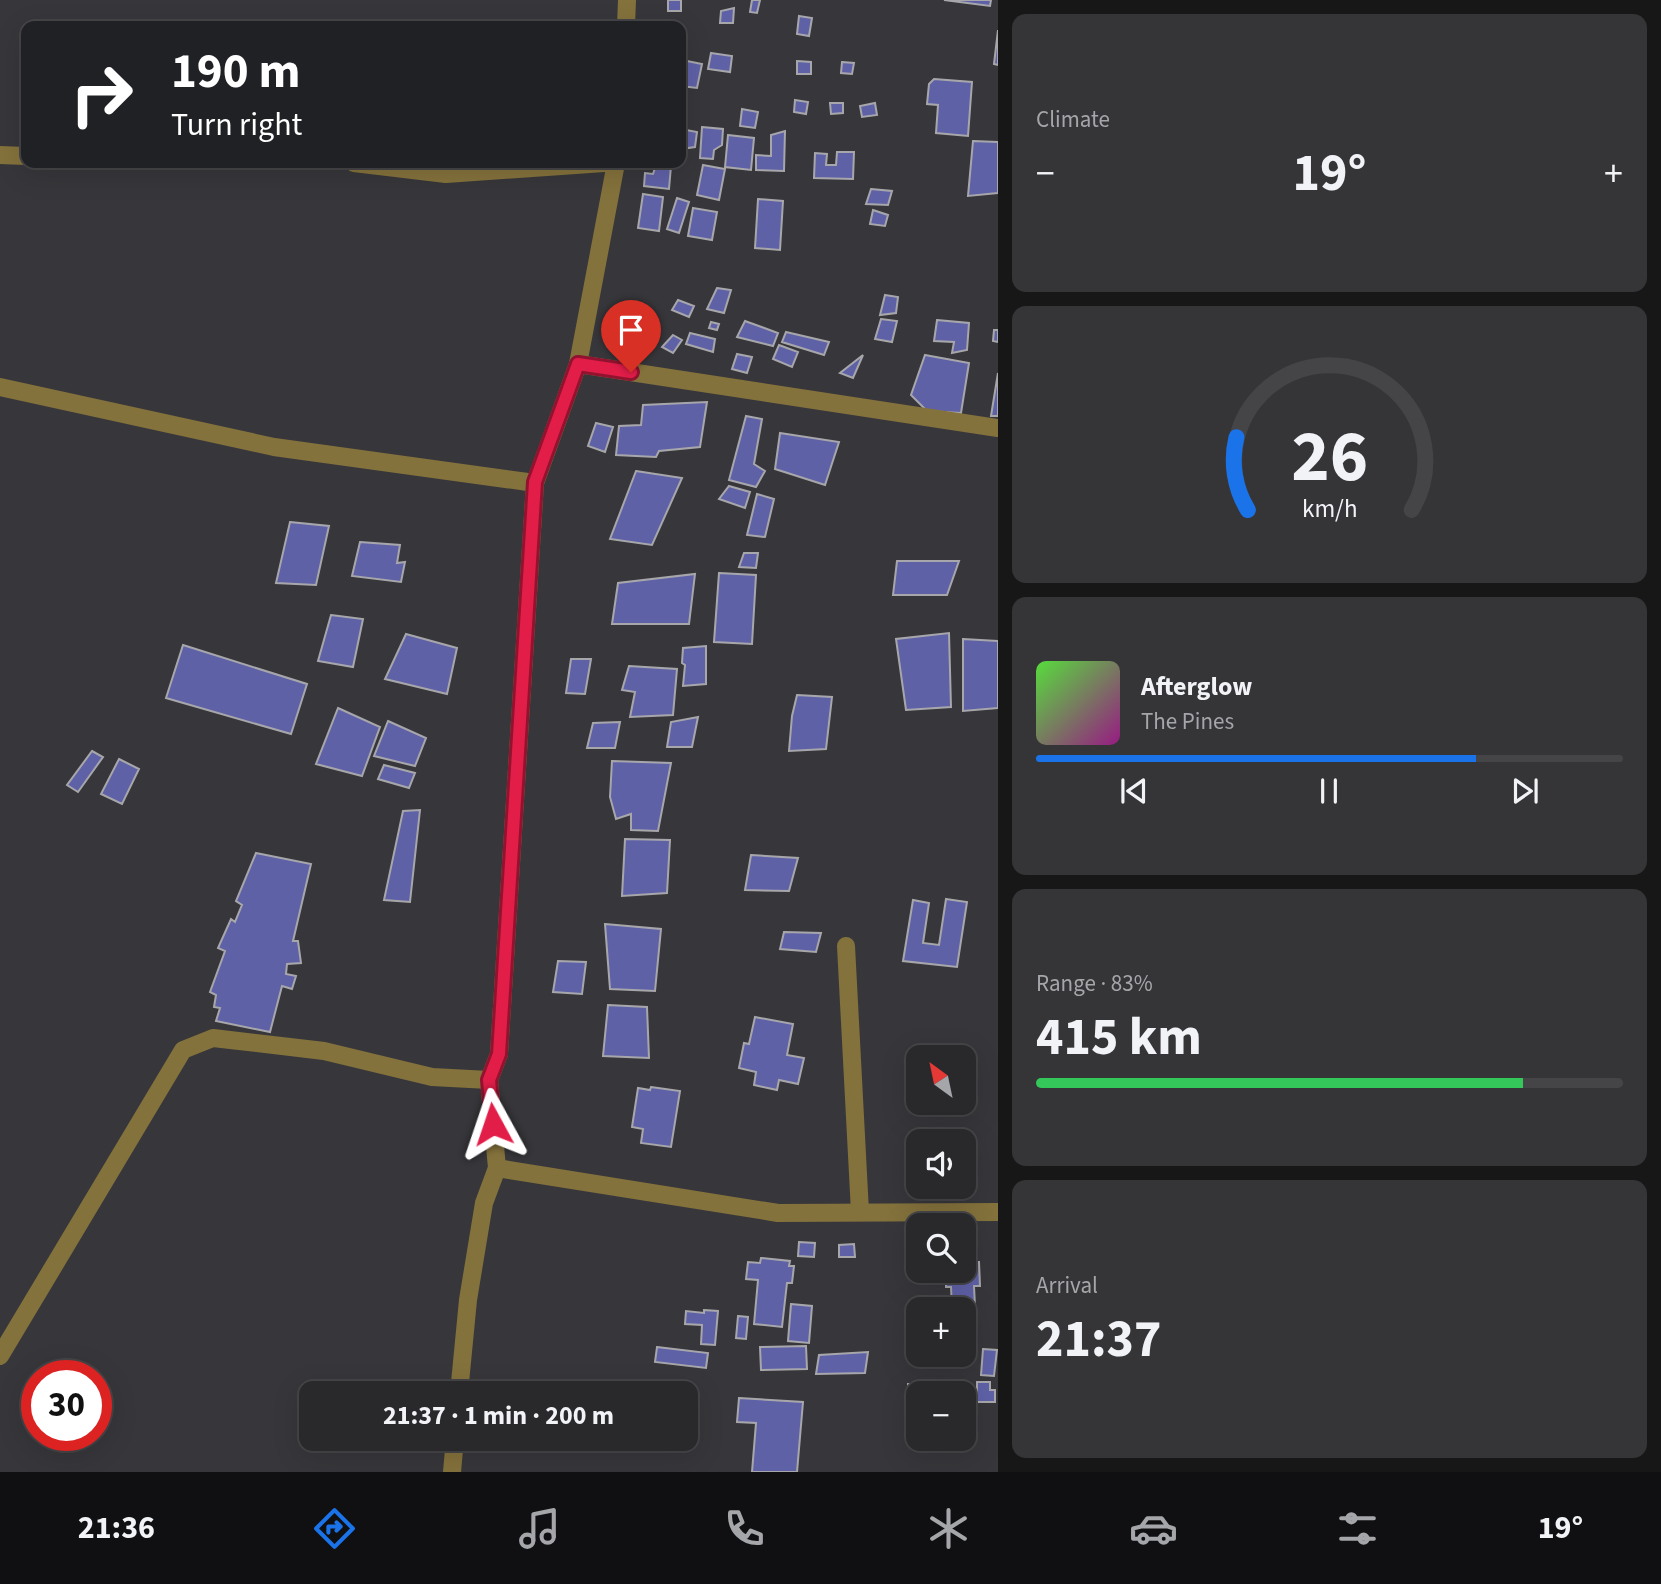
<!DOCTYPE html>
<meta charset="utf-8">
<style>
:root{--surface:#29292c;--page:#353538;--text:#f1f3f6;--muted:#a5a6a9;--line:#454548;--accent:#1a73e8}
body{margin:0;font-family:"Source Sans 3",sans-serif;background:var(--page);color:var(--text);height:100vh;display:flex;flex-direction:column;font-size:26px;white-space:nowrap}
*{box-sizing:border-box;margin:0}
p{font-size:23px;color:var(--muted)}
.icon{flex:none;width:38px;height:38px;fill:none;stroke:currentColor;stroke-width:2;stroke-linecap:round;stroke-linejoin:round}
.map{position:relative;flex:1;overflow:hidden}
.drawer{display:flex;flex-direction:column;gap:14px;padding:14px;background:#171718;width:663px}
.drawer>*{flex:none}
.banner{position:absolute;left:21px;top:21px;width:665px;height:147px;border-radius:14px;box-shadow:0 7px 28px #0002,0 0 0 2px var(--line);background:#202124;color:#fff;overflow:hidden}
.needle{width:46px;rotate:327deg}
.controls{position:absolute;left:906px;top:1045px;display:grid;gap:14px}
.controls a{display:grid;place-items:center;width:70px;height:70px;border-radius:14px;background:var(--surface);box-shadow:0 7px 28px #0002,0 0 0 2px var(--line);font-size:35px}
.speed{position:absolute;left:21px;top:1360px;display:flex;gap:14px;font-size:35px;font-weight:700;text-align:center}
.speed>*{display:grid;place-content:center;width:91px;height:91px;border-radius:50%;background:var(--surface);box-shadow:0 7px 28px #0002,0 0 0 2px var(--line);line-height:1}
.speed .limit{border:10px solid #d22;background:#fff;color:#111}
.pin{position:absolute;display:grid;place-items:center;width:60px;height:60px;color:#fff;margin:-72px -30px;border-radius:50% 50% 50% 0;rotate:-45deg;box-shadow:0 0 7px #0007}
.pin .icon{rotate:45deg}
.me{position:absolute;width:77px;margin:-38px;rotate:355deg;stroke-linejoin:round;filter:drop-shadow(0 0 5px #0008)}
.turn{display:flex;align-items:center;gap:24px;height:147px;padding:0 35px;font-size:32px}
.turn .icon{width:91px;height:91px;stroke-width:2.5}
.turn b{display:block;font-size:49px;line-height:60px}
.big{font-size:52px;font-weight:700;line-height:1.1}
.drawer .card{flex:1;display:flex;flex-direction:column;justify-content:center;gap:10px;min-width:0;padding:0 24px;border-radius:14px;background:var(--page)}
.drawer .dial{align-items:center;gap:0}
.dial svg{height:182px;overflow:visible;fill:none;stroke:var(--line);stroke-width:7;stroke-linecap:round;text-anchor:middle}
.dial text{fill:var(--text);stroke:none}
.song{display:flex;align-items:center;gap:21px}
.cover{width:84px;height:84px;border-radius:10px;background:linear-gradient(135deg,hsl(110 70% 55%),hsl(310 70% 35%))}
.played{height:7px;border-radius:4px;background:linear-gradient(90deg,var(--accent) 75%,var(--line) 75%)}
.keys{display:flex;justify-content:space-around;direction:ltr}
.heat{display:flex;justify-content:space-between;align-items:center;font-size:38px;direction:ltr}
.charge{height:10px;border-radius:5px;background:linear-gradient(90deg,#34c759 83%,var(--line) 0)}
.trip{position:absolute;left:299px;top:1381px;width:399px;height:70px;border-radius:14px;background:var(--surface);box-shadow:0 7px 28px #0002,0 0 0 2px var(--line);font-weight:700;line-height:70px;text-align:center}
.tabs{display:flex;height:112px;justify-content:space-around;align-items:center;background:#101012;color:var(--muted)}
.tabs .icon{width:49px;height:49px}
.tabs .selected{color:var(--accent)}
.tabs b{font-size:32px;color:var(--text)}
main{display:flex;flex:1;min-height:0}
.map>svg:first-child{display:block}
.building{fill:#5f61a7;stroke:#a7a7ab;stroke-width:2}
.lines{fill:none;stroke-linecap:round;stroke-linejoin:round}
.minor{stroke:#84723c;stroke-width:18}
.route-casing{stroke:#92132f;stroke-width:18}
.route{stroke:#e11d48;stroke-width:12}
</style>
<main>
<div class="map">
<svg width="998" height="1472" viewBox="0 0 998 1472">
<rect width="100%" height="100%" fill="#37373b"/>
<path class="building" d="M668,0H681V11H668Z
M752,0H760L757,13L750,12Z
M944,0H991L990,6Z
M734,8L733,23H720L721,11Z
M799,16L812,18L809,36L797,34Z
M998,30V65L994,64Z
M711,53L732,56L730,72L708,69Z
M682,60L702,64L697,88L681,86Z
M797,61L811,62V74H797Z
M842,62L854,63L852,74L841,73Z
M934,79L972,82L968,136L936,133L938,105L927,104L929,84Z
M795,100L808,102L806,114L794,112Z
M830,103H843V113L831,114Z
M875,103L877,115L862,117L860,106Z
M742,109L758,112L755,128L740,126Z
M702,127L723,129L722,145L714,150L713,159L700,158Z
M681,129L697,132L695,147L681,149Z
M785,131L784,171L756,170V155L771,156V135Z
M728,135L754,138L751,170L725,167Z
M973,141L998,142V193L968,196Z
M837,152H854L853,179L814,178L815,153L827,154L826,165H836Z
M656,165L671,166L669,189L644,186L645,173L653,174Z
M703,165L725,169L719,200L697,195Z
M871,189L892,191L888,205L866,204Z
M643,194L663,197L659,231L638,228Z
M677,198L689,202L679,233L667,229Z
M758,199L783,201L780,250L755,248Z
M693,208L717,212L712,240L688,236Z
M873,210L888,215L885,226L870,224Z
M717,288L731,290L724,313L707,309Z
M885,295L898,297L896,313L880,315Z
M678,300L694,306L689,317L672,310Z
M881,319L897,321L892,342L875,339Z
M937,320L969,323L967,350L952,353L954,342L934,341Z
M745,321L778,333L773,346L737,337Z
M711,322L719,324L717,330L709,328Z
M994,330H998V342L993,341Z
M786,332L829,342L824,355L782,342Z
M690,333L715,339L713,352L686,344Z
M673,335L682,340L673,353L662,347Z
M779,345L798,352L792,367L773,359Z
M737,354L752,357L747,373L732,369Z
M863,355L853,378L840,373Z
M925,355L969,363L961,413L927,411L911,395Z
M998,373V416H991Z
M707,402L700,447L659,451L656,457L616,455L619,426L641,425L643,405Z
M746,416L762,419L754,464L765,471L756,487L729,480Z
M596,423L613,427L605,452L588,446Z
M780,433L839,442L825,485L775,469Z
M636,471L682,478L652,545L610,539Z
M729,486L750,492L745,508L719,499Z
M757,494L774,499L765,537L747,535Z
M290,522L329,526L316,585L276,583Z
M360,542L400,545L397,563L405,562L401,582L352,576Z
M744,553H758L756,568L739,567Z
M897,561H959L947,595H893Z
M719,573L756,575L752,644L714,642Z
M695,574L689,624H612L618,583Z
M331,615L363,619L353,667L318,661Z
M949,633L951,707L906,710L896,639Z
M406,634L457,648L447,694L385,679Z
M963,639L998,641V708L963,711Z
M183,645L307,684L291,734L166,698Z
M706,646V684L683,686L685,665L682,663L683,648Z
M571,659H591L585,694L566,693Z
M629,666L677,669L673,715L630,717L635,692L622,690Z
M797,695L832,697L826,749L789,751L792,716Z
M338,708L380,727L362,776L316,764Z
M698,717L692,747H667L671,722Z
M388,721L426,738L415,766L374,756Z
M620,722L615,748H587L593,723Z
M92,751L103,757L78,792L67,785Z
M119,759L139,769L122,804L101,794Z
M612,761L671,763L658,831L631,830V814L616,819L610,797Z
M384,765L415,773L409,788L378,779Z
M420,810L410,902L384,900L403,811Z
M625,839L670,840L667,893L622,896Z
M256,853L311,864L293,941H298L301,963L287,964L286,974L296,976L292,989L282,986L270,1032L216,1021L220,1008L214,1007L216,995L210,992L225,951L218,948L231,919L235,922L242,905L236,901Z
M751,855L798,858L789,891L745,890Z
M946,899L967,902L957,967L903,961L913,900L929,903L923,943L939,945Z
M605,924L661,929L655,991L610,989Z
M784,932L821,933L816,952L780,949Z
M558,961L586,962L582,994L553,992Z
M608,1005L647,1007L649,1058L603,1056Z
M755,1017L793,1024L787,1055L804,1058L798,1084L779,1080L777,1090L754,1085L756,1072L739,1068L744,1043L749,1044Z
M651,1087L680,1091L671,1147L641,1143L643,1129L632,1127L638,1088L650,1090Z
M799,1242L815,1243L814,1257L798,1256Z
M854,1244L855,1257H839V1245Z
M761,1258L790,1261L789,1266H794L792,1283H787L782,1327L754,1324L758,1280L746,1279L748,1262L760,1263Z
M964,1262H979L980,1286H974L976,1327H964V1309H952L951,1287H946V1270H964Z
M791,1304L812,1306L809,1343L788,1341Z
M704,1310L718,1311L715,1345L701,1344L702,1325L685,1324L686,1311L704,1313Z
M738,1316L748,1317L746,1339L736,1338Z
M806,1346L807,1369L761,1370L760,1347Z
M657,1347L708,1353L706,1368L655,1362Z
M983,1349L997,1350L994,1376L981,1375Z
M868,1352L865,1373L816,1374L819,1355Z
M959,1380V1393H919V1422L909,1423L908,1384H917V1381Z
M977,1382H990V1390H995V1402H977Z
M739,1398L803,1402L797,1472H752L756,1423L737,1422Z
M964,1400H970L971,1422H964Z"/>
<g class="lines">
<path class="minor" d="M626,26L627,0
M0,155L26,156
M354,163L446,174L604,163
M578,364L998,428
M0,387L274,447L535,483
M846,946L860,1212
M497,1168L778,1213L998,1212
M0,1356L183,1050L213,1038L324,1051L432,1077L489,1080
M459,1393L468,1300L484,1203L497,1168L489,1080L499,1054L535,483L578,364L616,163
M452,1472L455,1438"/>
</g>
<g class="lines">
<defs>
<path id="route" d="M493,1124L489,1080L499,1054L535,482L578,364L631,372"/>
</defs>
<use href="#route" class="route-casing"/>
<use href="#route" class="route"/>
</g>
</svg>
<div class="controls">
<a><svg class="needle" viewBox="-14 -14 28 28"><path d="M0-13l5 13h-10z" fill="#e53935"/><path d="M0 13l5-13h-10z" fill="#a5a6a9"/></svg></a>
<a><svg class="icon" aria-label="sound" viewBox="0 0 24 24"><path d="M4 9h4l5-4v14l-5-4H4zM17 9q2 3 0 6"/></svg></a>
<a><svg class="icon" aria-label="search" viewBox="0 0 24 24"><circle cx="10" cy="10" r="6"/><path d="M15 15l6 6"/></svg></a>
<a>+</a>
<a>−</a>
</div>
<div class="speed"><div class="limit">30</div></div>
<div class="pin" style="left:631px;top:372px;background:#d93025"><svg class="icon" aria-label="arrive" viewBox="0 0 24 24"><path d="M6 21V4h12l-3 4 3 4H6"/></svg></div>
<svg class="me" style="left:493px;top:1124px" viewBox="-20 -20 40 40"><path d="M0-17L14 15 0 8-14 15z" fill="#e11d48" stroke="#fff" stroke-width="4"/></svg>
<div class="trip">21:37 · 1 min · 200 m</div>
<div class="banner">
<div class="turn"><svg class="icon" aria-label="right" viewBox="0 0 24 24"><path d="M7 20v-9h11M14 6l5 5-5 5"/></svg><div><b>190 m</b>Turn right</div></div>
</div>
</div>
<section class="drawer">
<div class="card"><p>Climate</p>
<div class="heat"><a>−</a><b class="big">19°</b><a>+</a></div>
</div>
<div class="card dial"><svg viewBox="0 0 100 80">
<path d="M14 69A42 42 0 1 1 86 69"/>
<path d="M14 69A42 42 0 0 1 9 37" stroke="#1a73e8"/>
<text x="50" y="56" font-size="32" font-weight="700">26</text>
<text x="50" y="72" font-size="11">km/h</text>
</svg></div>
<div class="card">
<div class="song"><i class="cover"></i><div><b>Afterglow</b><p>The Pines</p></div></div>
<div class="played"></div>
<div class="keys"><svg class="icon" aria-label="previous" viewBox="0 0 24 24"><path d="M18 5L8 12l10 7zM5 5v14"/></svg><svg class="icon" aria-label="pause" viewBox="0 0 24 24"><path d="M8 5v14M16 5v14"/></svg><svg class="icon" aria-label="next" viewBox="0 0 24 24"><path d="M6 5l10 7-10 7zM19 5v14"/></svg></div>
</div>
<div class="card"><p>Range · 83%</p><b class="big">415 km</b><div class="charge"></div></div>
<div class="card"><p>Arrival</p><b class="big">21:37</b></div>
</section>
</main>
<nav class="tabs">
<b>21:36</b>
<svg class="icon selected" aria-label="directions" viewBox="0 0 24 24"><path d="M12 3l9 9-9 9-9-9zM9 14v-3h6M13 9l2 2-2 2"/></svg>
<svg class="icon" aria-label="music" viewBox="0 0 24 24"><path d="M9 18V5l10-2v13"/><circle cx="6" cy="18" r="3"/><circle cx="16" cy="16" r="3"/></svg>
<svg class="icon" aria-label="phone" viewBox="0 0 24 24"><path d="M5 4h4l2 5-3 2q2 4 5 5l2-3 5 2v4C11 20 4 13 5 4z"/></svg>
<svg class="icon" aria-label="climate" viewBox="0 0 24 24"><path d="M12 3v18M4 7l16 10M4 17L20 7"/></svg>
<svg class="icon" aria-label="car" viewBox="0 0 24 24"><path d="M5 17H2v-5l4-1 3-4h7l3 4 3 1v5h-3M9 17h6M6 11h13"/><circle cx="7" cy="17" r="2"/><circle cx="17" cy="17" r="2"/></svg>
<svg class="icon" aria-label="filters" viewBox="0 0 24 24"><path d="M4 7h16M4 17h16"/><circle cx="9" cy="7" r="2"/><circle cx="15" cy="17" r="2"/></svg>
<b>19°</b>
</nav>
